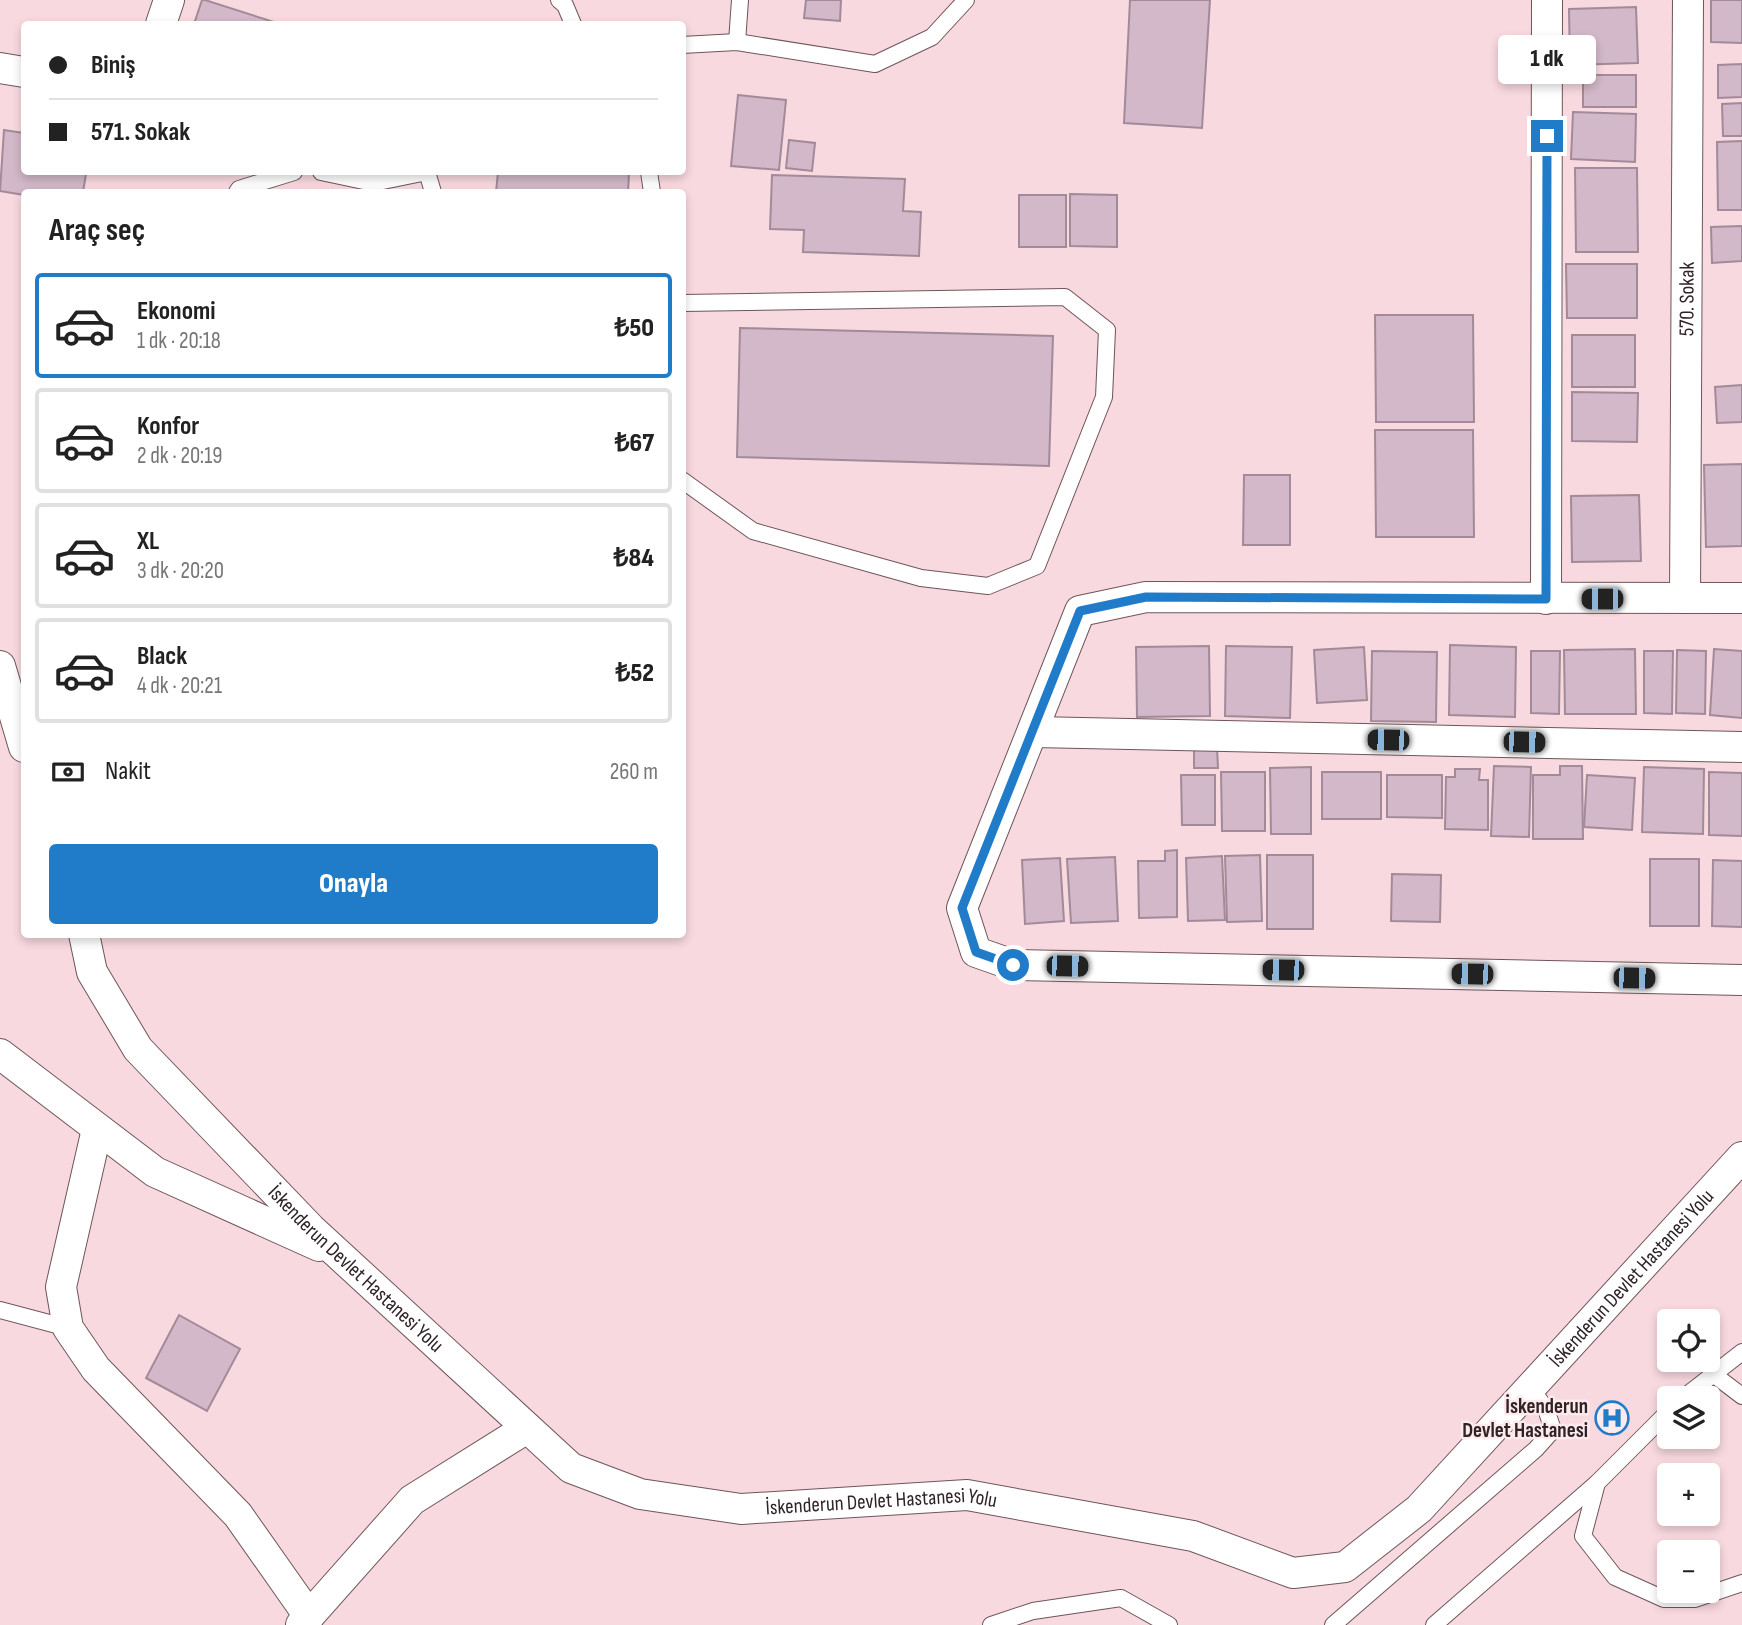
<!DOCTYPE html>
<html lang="tr">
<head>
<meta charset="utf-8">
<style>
  :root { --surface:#fff; --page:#f6f6f6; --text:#222; --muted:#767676; --line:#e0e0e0; --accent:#207cc9 }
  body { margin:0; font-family:"Sofia Sans Condensed",sans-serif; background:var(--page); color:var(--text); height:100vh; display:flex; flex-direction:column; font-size:26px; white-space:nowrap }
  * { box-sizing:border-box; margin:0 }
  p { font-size:23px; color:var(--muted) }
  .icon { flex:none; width:38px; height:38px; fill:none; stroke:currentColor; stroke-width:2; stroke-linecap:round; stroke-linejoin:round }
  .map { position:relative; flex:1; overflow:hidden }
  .side { position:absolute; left:21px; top:189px; width:665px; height:749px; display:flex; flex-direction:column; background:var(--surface); border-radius:7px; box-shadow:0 4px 10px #0003 }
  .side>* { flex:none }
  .guide { position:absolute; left:21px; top:21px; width:665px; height:154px; border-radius:7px; box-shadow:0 4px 10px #0003; display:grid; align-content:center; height:154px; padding:0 28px; background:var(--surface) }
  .buttons { position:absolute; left:1657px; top:1309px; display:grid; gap:14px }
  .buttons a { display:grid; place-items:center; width:63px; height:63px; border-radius:7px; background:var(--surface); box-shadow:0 4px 10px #0003; font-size:35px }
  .end { position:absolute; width:32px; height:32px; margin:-16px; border:9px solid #207cc9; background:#fff; box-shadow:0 0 0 4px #fff }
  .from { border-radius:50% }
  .bubble { position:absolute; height:49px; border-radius:7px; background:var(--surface); box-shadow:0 4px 10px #0003; font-size:23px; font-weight:800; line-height:49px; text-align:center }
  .car { position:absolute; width:21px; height:42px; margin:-21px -10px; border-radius:9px; box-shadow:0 0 5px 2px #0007; background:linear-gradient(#222 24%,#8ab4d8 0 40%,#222 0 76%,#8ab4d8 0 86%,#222 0) }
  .guide b { display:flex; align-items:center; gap:24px; height:66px; font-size:26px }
  .guide b+b { border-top:2px solid var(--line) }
  .guide i { width:18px; height:18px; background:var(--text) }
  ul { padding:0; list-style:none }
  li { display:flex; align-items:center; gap:21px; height:105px; margin:0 14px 10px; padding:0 14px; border:4px solid var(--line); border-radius:7px }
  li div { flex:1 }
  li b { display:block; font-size:26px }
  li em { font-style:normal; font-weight:800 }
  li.active { border-color:var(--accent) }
  li>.icon { width:63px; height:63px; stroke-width:1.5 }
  h2 { padding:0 28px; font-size:32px; line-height:84px }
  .pay { display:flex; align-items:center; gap:18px; height:77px; padding:0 28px; font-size:26px }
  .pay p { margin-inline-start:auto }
  .primary-button { display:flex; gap:14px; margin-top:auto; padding:14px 28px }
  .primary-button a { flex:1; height:80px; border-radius:7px; background:var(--accent); color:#fff; font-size:28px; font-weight:800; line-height:80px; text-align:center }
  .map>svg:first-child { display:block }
</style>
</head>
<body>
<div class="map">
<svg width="1742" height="1625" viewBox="0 0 1742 1625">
  <rect width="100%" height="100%" fill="#f8d9df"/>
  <!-- building -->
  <g fill="#d2b8c8" stroke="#a28a98" stroke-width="2">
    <path d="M202,0H205L280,24H194Z"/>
    <path d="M806,0H841L840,21L804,18Z"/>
    <path d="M1130,0H1210L1202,128L1124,123Z"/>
    <path d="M1711,0H1742V43L1711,42Z"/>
    <path d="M1636,7L1638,63L1570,65L1569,9Z"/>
    <path d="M1742,64V97L1718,98V65Z"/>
    <rect x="1583" y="75" width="53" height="32"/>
    <path d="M738,95L786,100L779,170L731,166Z"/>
    <path d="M1742,103V136H1723L1722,104Z"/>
    <path d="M1573,112L1636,114L1635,162L1571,159Z"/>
    <path d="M4,130L24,133V172L86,174L83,192H24V195L0,191Z"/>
    <path d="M789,140L815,143L812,171L786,168Z"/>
    <path d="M1742,141V210H1718L1717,142Z"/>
    <path d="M1575,168H1637L1638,252H1576Z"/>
    <path d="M498,172L629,174L628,192H496Z"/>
    <path d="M772,175L905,179L903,211L921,212L919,256L803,252L804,230L770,229Z"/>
    <path d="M1070,194L1117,195V247L1070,246Z"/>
    <rect x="1019" y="195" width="47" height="52"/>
    <path d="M1742,226V261L1712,263L1711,227Z"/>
    <path d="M1566,264H1637V318H1567Z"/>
    <path d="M1375,315H1473L1474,422H1376Z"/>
    <path d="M740,328L1053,336L1049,466L737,457Z"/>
    <rect x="1572" y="335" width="63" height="52"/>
    <path d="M1742,385V422L1717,423L1715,387Z"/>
    <path d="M1572,392L1638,393L1637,442L1572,441Z"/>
    <path d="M1375,430H1473L1474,537H1376Z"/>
    <path d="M1742,464V546L1706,547L1704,465Z"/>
    <path d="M1244,475H1290V545H1243Z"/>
    <path d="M1639,495L1641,561L1572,562L1571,496Z"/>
    <path d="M1450,645L1516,647L1515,717L1449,715Z"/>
    <path d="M1209,646L1210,716L1137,717L1136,647Z"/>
    <path d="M1226,646L1292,647L1290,718L1225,716Z"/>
    <path d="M1364,647L1367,700L1317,703L1314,650Z"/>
    <path d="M1635,649L1636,714H1565L1564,650Z"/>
    <path d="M1714,649L1742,651V718L1710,715Z"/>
    <path d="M1677,650L1706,651L1705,714L1676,713Z"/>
    <path d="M1372,651L1437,652L1436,722L1371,721Z"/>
    <path d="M1531,651H1560L1559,714L1531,713Z"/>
    <path d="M1644,651H1673L1672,714L1644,713Z"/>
    <path d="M1194,747H1217L1218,768H1194Z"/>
    <path d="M1494,766L1531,767L1529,837L1491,836Z"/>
    <path d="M1560,766H1582L1583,839H1533V775H1560Z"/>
    <path d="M1311,767V834H1271L1270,768Z"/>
    <path d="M1644,767L1704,769L1703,834L1642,832Z"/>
    <path d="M1455,769H1480L1479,780H1488V830L1445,829L1446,777H1455Z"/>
    <path d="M1221,772H1265V831H1222Z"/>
    <rect x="1322" y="772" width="59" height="47"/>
    <path d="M1709,772L1742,773V836L1709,835Z"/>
    <path d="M1181,775H1215V825H1182Z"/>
    <path d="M1387,775H1442V818L1387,817Z"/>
    <path d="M1587,775L1635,778L1632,830L1584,827Z"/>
    <path d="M1177,850V917L1139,918L1138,861H1165V851Z"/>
    <path d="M1260,855L1262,921L1227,922L1225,856Z"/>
    <rect x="1267" y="855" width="46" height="74"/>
    <path d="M1222,856L1225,920L1188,921L1186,858Z"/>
    <path d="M1115,857L1118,921L1071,923L1067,859Z"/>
    <path d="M1060,858L1064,921L1025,924L1022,860Z"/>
    <rect x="1650" y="859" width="49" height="67"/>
    <path d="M1713,860L1742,861V927L1712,926Z"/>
    <path d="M1392,874L1441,875L1440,922L1391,921Z"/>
    <path d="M179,1315L240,1349L207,1411L146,1378Z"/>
  </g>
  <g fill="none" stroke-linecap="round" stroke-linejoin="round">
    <defs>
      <g id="service">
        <path d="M559,0L565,5L573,24"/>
        <path d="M737,42L740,0"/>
        <path d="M682,45L737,42L875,64L932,37L966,0"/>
        <path d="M321,172L373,183L427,172"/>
        <path d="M427,172L433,192"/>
        <path d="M649,172L652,192"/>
        <path d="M237,192L239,189L294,172"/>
        <path d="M682,303L1065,297L1107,330L1104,397L1037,566L988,586L921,578L753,531L682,480"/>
        <path d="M0,1310L68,1328"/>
        <path d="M1713,1374L1742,1396"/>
        <path d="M1683,1398L1742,1352"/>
        <path d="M1670,1410L1597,1483L1583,1536L1615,1577L1664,1599H1695L1742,1583"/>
        <path d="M991,1625L1033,1611L1121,1598L1169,1625"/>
        <path d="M1333,1625L1536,1449L1553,1430L1546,1409L1530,1387"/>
        <path d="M1434,1625L1597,1483"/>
      </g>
      <g id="minor">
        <path d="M161,24L169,0"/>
        <path d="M0,68L24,72"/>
        <path id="s1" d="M1685,598L1688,0"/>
        <path d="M1742,598L1146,597L1080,611L962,908L976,952L1013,965L1742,980"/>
        <path d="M1546,599L1547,0"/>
        <path d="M0,666L24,747"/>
        <path d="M1034,732L1742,747"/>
        <path id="s2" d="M84,934L92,972L138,1049L311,1229L571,1468L640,1494L741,1509L967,1495L1193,1536L1293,1573L1345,1567L1419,1509L1742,1157"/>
        <path d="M0,1054L155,1172L319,1246"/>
        <path d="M97,1129L61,1287L68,1328L96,1369L238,1515L309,1616"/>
        <path d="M301,1625L412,1500L527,1428"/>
      </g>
    </defs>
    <!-- service casing -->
    <use href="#service" stroke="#6f555a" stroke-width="18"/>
    <!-- minor casing -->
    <use href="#minor" stroke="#6f555a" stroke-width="32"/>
    <!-- service -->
    <use href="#service" stroke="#fff" stroke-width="16"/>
    <!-- minor -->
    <use href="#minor" stroke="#fff" stroke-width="30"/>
  </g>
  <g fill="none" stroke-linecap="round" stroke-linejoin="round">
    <!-- route -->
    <path stroke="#207cc9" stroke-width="9" d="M1013,965L976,952L962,908L1080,611L1146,597L1546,599L1547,136"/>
  </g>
  <!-- icons -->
  <defs>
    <symbol id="hospital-ring" viewBox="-11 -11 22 22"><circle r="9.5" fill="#fdeaed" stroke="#207cc9" stroke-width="1.5"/><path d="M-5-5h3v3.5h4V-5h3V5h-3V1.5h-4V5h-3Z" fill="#207cc9"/></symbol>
  </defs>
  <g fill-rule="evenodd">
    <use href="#hospital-ring" x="1593" y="1399" width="38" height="38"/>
  </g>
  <g text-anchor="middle" stroke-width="5" stroke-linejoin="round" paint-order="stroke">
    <!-- street labels -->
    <g font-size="21" fill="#2f2326" stroke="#fdeaed">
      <text dy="7" stroke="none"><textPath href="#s1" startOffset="299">570. Sokak</textPath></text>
      <text dy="7" stroke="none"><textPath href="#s2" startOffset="438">İskenderun Devlet Hastanesi Yolu</textPath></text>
      <text dy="7" stroke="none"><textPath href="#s2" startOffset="1930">İskenderun Devlet Hastanesi Yolu</textPath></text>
      <text dy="7" stroke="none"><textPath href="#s2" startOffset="1048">İskenderun Devlet Hastanesi Yolu</textPath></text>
    </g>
    <!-- poi labels -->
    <g font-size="21" font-weight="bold" fill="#2f2326" stroke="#fdeaed" text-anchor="end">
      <text x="1588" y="1413">İskenderun<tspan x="1588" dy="24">Devlet Hastanesi</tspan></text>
    </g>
  </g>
</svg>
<div class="buttons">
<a><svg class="icon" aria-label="locate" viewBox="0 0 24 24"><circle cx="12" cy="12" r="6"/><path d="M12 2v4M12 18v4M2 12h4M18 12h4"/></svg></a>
<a><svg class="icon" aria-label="layers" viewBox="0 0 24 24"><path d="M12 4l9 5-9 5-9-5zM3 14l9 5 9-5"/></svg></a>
<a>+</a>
<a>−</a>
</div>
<i class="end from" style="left:1013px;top:965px"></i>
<i class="end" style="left:1547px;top:136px"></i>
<div class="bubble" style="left:1498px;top:35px;width:98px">1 dk</div>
<i class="car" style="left:1602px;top:599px;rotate:270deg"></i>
<i class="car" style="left:1388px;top:740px;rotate:271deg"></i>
<i class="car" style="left:1524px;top:742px;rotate:91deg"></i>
<i class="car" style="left:1067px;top:966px;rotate:91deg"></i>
<i class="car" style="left:1283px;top:970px;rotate:271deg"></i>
<i class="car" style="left:1472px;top:974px;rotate:271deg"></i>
<i class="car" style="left:1634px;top:978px;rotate:91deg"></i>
<div class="guide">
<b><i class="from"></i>Biniş</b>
<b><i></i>571. Sokak</b>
</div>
<section class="side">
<h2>Araç seç</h2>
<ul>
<li class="active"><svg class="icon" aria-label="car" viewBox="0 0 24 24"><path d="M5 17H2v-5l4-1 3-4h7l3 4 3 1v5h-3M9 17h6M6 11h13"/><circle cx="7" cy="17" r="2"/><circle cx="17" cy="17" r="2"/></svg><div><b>Ekonomi</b><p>1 dk · 20:18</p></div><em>₺50</em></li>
<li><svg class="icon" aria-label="car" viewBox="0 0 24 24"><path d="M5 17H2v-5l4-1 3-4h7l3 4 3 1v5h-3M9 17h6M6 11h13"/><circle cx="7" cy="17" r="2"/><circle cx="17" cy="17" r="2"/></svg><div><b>Konfor</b><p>2 dk · 20:19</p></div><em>₺67</em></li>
<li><svg class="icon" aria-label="car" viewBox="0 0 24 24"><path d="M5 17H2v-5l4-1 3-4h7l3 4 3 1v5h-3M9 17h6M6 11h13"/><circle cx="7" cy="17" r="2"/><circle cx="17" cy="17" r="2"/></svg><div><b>XL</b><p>3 dk · 20:20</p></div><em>₺84</em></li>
<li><svg class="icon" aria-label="car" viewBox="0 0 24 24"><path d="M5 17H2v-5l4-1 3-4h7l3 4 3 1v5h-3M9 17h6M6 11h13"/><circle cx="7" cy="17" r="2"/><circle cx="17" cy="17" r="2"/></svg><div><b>Black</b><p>4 dk · 20:21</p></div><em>₺52</em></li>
</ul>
<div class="pay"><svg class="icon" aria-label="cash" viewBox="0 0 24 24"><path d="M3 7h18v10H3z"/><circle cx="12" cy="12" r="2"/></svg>Nakit<p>260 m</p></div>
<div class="primary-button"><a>Onayla</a></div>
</section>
</div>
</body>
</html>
